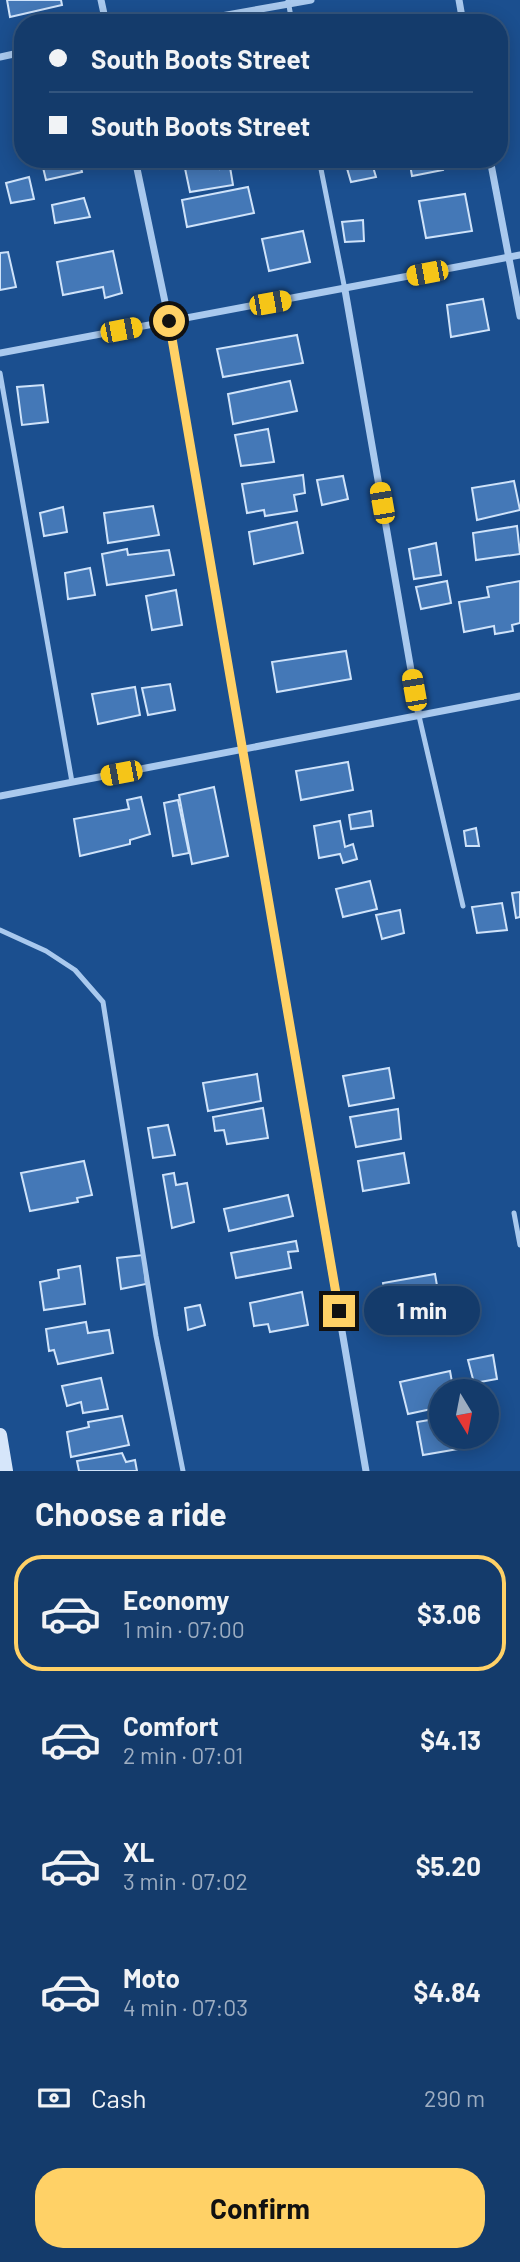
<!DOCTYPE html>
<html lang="en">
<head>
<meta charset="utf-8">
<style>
  :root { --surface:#143b6b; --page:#214673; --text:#f1f3f6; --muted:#9dadc1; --line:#33557e; --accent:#ffd166 }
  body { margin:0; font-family:Barlow,sans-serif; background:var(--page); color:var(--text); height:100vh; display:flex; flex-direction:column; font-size:26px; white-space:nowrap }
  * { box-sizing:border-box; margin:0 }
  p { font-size:23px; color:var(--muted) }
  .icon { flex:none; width:38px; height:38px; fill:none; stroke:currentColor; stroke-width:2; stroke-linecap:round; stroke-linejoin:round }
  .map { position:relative; height:1471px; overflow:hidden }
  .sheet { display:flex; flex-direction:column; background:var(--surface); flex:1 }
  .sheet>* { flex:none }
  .guide { position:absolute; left:14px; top:14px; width:494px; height:154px; border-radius:28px; box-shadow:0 4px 18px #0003,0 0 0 2px var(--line); display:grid; align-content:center; height:154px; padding:0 35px; background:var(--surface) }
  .needle { width:46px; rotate:170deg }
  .tools { position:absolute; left:429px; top:1379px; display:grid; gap:14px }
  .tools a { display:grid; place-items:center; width:70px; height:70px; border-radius:50%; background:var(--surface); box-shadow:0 4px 18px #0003,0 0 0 2px var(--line); font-size:35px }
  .end { position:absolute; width:32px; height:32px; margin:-16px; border:9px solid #ffd166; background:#111; box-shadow:0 0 0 4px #111 }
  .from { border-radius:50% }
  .bubble { position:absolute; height:49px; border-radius:24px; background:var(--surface); box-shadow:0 4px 18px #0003,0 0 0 2px var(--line); font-size:23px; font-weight:700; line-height:49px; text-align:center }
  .car { position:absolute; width:21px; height:42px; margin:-21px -10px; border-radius:9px; box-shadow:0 0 5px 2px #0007; background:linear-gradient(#f5c518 24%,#345 0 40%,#f5c518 0 76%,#345 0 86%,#f5c518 0) }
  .guide b { display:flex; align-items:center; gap:24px; height:66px; font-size:26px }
  .guide b+b { border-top:2px solid var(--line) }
  .guide i { width:18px; height:18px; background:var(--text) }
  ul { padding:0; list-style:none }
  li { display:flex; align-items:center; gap:21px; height:116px; margin:0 14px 10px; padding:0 21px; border:4px solid transparent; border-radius:28px }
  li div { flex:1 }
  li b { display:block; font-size:26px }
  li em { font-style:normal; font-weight:700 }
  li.active { border-color:var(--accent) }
  li>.icon { width:63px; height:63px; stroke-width:1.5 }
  h2 { padding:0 35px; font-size:32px; line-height:84px }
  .pay { display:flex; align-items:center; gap:18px; height:77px; padding:0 35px; font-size:26px }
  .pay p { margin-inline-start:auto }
  .cta { display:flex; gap:14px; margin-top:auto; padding:14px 35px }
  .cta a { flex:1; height:80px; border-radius:28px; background:var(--accent); color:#111; font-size:28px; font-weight:700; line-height:80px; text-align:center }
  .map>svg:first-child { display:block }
</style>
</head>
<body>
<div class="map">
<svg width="520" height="1471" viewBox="0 0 520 1471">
  <rect width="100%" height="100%" fill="#1b4f8f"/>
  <!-- building -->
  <g fill="#4478b7" stroke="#cfe3fa" stroke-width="2">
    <path d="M7,0H61L62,5L10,17Z"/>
    <path d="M41,159H79L82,172L46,180Z"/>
    <path d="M183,159H218L220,169L230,167L233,185L190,192Z"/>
    <path d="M409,159H454V160L442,164L443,170L412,176Z"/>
    <path d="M371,160L376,177L351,182L346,165Z"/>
    <path d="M29,177L34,199L11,203L6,183Z"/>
    <path d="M248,187L254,213L187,227L182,200Z"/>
    <path d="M465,194L472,231L426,238L419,201Z"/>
    <path d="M84,198L90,217L55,223L52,205Z"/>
    <path d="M363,220L364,241L345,242L342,222Z"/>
    <path d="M303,231L310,262L269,271L262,239Z"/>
    <path d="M113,251L122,293L105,298L103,287L63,295L57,262Z"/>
    <path d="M8,252L16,287L0,290V253Z"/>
    <path d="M483,299L489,330L451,337L447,305Z"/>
    <path d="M297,335L303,363L223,377L217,349Z"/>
    <path d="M290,381L297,411L233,424L228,394Z"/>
    <path d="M43,385L48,422L22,425L17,387Z"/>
    <path d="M268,429L274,462L241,466L235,435Z"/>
    <path d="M303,475L305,493L294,495L297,511L265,516L264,510L247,513L242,484Z"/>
    <path d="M343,476L348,499L322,505L317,480Z"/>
    <path d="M514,481L520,510L477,520L472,488Z"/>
    <path d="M153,506L159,535L108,543L104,513Z"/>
    <path d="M63,507L67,532L44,536L40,513Z"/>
    <path d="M297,522L303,553L254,564L249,532Z"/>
    <path d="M517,526L520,554L476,560L473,533Z"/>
    <path d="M436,543L441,575L414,579L409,549Z"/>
    <path d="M127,549L128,555L169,550L174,575L107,585L102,554Z"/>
    <path d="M90,568L95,595L68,599L65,573Z"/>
    <path d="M447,581L451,603L421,609L416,587Z"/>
    <path d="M520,581V623L512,625L513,631L495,634L494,626L464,632L459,602L489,597L487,587Z"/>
    <path d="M176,590L182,625L152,630L146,596Z"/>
    <path d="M346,651L351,679L277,692L272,662Z"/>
    <path d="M170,684L175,710L148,715L142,688Z"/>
    <path d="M135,687L140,715L98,724L92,694Z"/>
    <path d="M348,762L353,790L301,800L296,771Z"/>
    <path d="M214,787L228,856L192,864L179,795Z"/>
    <path d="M141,797L150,834L130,840V844L80,856L74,819L129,809L127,800Z"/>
    <path d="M178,800L189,853L173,856L164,803Z"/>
    <path d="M371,811L373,826L351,829L349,815Z"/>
    <path d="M340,821L345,847L353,844L357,859L343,863L340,854L319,858L314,826Z"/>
    <path d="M476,828L479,846H466L464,831Z"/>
    <path d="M370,881L377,909L343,917L336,889Z"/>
    <path d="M520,892V917L516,918L512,893Z"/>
    <path d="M502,903L507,930L477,933L472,907Z"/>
    <path d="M400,910L404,933L382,939L376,915Z"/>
    <path d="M389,1068L394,1098L349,1106L343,1076Z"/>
    <path d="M257,1074L261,1101L208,1111L203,1083Z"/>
    <path d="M263,1108L268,1138L227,1144L224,1130L215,1131L213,1117Z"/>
    <path d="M398,1109L401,1139L356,1147L350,1117Z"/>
    <path d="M168,1125L175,1155L153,1158L148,1128Z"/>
    <path d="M404,1153L409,1183L363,1191L358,1161Z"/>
    <path d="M84,1161L92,1195L77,1198L78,1202L30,1211L21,1173Z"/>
    <path d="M174,1173L176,1185L187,1183L194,1222L172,1228L163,1175Z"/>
    <path d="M288,1195L293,1216L229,1231L224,1209Z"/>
    <path d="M296,1241L298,1251L288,1252L291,1268L236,1278L231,1253Z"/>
    <path d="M143,1255L146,1284L121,1289L117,1258Z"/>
    <path d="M80,1266L85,1304L44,1310L40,1282L59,1278L58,1270Z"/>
    <path d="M435,1274L440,1303L388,1312L383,1283Z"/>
    <path d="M302,1292L308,1325L270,1332L268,1324L254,1326L250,1303Z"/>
    <path d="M200,1305L205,1325L188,1330L185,1308Z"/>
    <path d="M86,1322L88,1333L109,1330L113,1353L58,1364L54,1350L49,1351L46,1329Z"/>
    <path d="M493,1355L497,1379L474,1383L468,1360Z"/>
    <path d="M450,1371L452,1382L462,1380L464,1391H441V1407L408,1414L400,1382Z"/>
    <path d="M101,1378L108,1409L83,1413L81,1402L67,1406L62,1386Z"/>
    <path d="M122,1416L129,1445L71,1457L67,1432L89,1427L88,1422Z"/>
    <path d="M441,1418V1437H468L470,1447L423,1455L417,1422Z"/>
    <path d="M122,1453L126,1462L135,1460L137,1471H79L77,1461Z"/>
  </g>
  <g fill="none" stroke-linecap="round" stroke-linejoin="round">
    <!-- service -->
    <g stroke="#a9c9ee" stroke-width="5">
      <path d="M288,0L292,23"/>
      <path d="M319,159L345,290"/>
      <path d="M0,373L72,782"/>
      <path d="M419,716L463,906"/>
      <path d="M0,930L46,951L75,970L103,1002L156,1336L183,1471"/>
      <path d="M514,1213L520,1245"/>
    </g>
    <!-- minor -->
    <g stroke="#a9c9ee" stroke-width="7">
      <path d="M101,0L106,23"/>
      <path d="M459,0L463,23"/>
      <path d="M182,23L311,0"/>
      <path d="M0,57L23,52"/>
      <path d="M135,159L169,321L366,1471"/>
      <path d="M490,159L520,316"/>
      <path d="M345,290L419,716"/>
      <path d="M0,353L520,255"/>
      <path d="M0,796L520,696"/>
    </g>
    <!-- secondary -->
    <path stroke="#d6e6fa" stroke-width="14" d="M0,1435L6,1471"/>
  </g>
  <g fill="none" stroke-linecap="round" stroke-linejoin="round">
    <!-- route -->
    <path stroke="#ffd166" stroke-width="9" d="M169,321L339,1311"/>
  </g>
</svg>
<div class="tools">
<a><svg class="needle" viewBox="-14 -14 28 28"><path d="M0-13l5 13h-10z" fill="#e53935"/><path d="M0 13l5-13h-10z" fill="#9dadc1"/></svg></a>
</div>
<i class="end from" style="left:169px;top:321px"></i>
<i class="end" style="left:339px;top:1311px"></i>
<div class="bubble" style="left:364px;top:1286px;width:116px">1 min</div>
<i class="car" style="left:427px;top:273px;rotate:259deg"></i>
<i class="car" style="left:270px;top:303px;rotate:80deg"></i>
<i class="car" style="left:121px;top:330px;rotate:79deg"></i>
<i class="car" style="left:382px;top:503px;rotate:350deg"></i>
<i class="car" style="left:414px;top:690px;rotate:350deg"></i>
<i class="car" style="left:121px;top:773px;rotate:259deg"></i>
<div class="guide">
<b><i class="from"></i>South Boots Street</b>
<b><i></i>South Boots Street</b>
</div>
</div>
<section class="sheet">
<h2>Choose a ride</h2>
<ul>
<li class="active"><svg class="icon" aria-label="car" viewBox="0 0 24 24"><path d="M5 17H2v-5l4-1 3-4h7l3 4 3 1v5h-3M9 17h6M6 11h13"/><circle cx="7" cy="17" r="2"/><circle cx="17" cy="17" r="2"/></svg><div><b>Economy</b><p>1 min · 07:00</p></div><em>$3.06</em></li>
<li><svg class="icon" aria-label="car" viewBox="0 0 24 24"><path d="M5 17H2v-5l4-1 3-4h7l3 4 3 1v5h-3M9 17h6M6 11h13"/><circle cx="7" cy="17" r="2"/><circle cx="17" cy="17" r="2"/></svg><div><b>Comfort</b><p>2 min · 07:01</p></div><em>$4.13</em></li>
<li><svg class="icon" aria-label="car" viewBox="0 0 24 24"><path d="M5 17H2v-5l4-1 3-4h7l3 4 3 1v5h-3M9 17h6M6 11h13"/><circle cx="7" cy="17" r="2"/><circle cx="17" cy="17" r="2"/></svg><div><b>XL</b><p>3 min · 07:02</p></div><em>$5.20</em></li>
<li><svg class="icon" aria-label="car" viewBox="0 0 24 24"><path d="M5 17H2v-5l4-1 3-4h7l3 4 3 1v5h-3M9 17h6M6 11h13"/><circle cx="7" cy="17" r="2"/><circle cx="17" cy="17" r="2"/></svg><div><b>Moto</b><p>4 min · 07:03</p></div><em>$4.84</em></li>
</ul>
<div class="pay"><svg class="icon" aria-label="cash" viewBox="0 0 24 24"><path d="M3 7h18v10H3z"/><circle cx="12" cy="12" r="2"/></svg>Cash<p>290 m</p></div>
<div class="cta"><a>Confirm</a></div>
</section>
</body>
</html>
